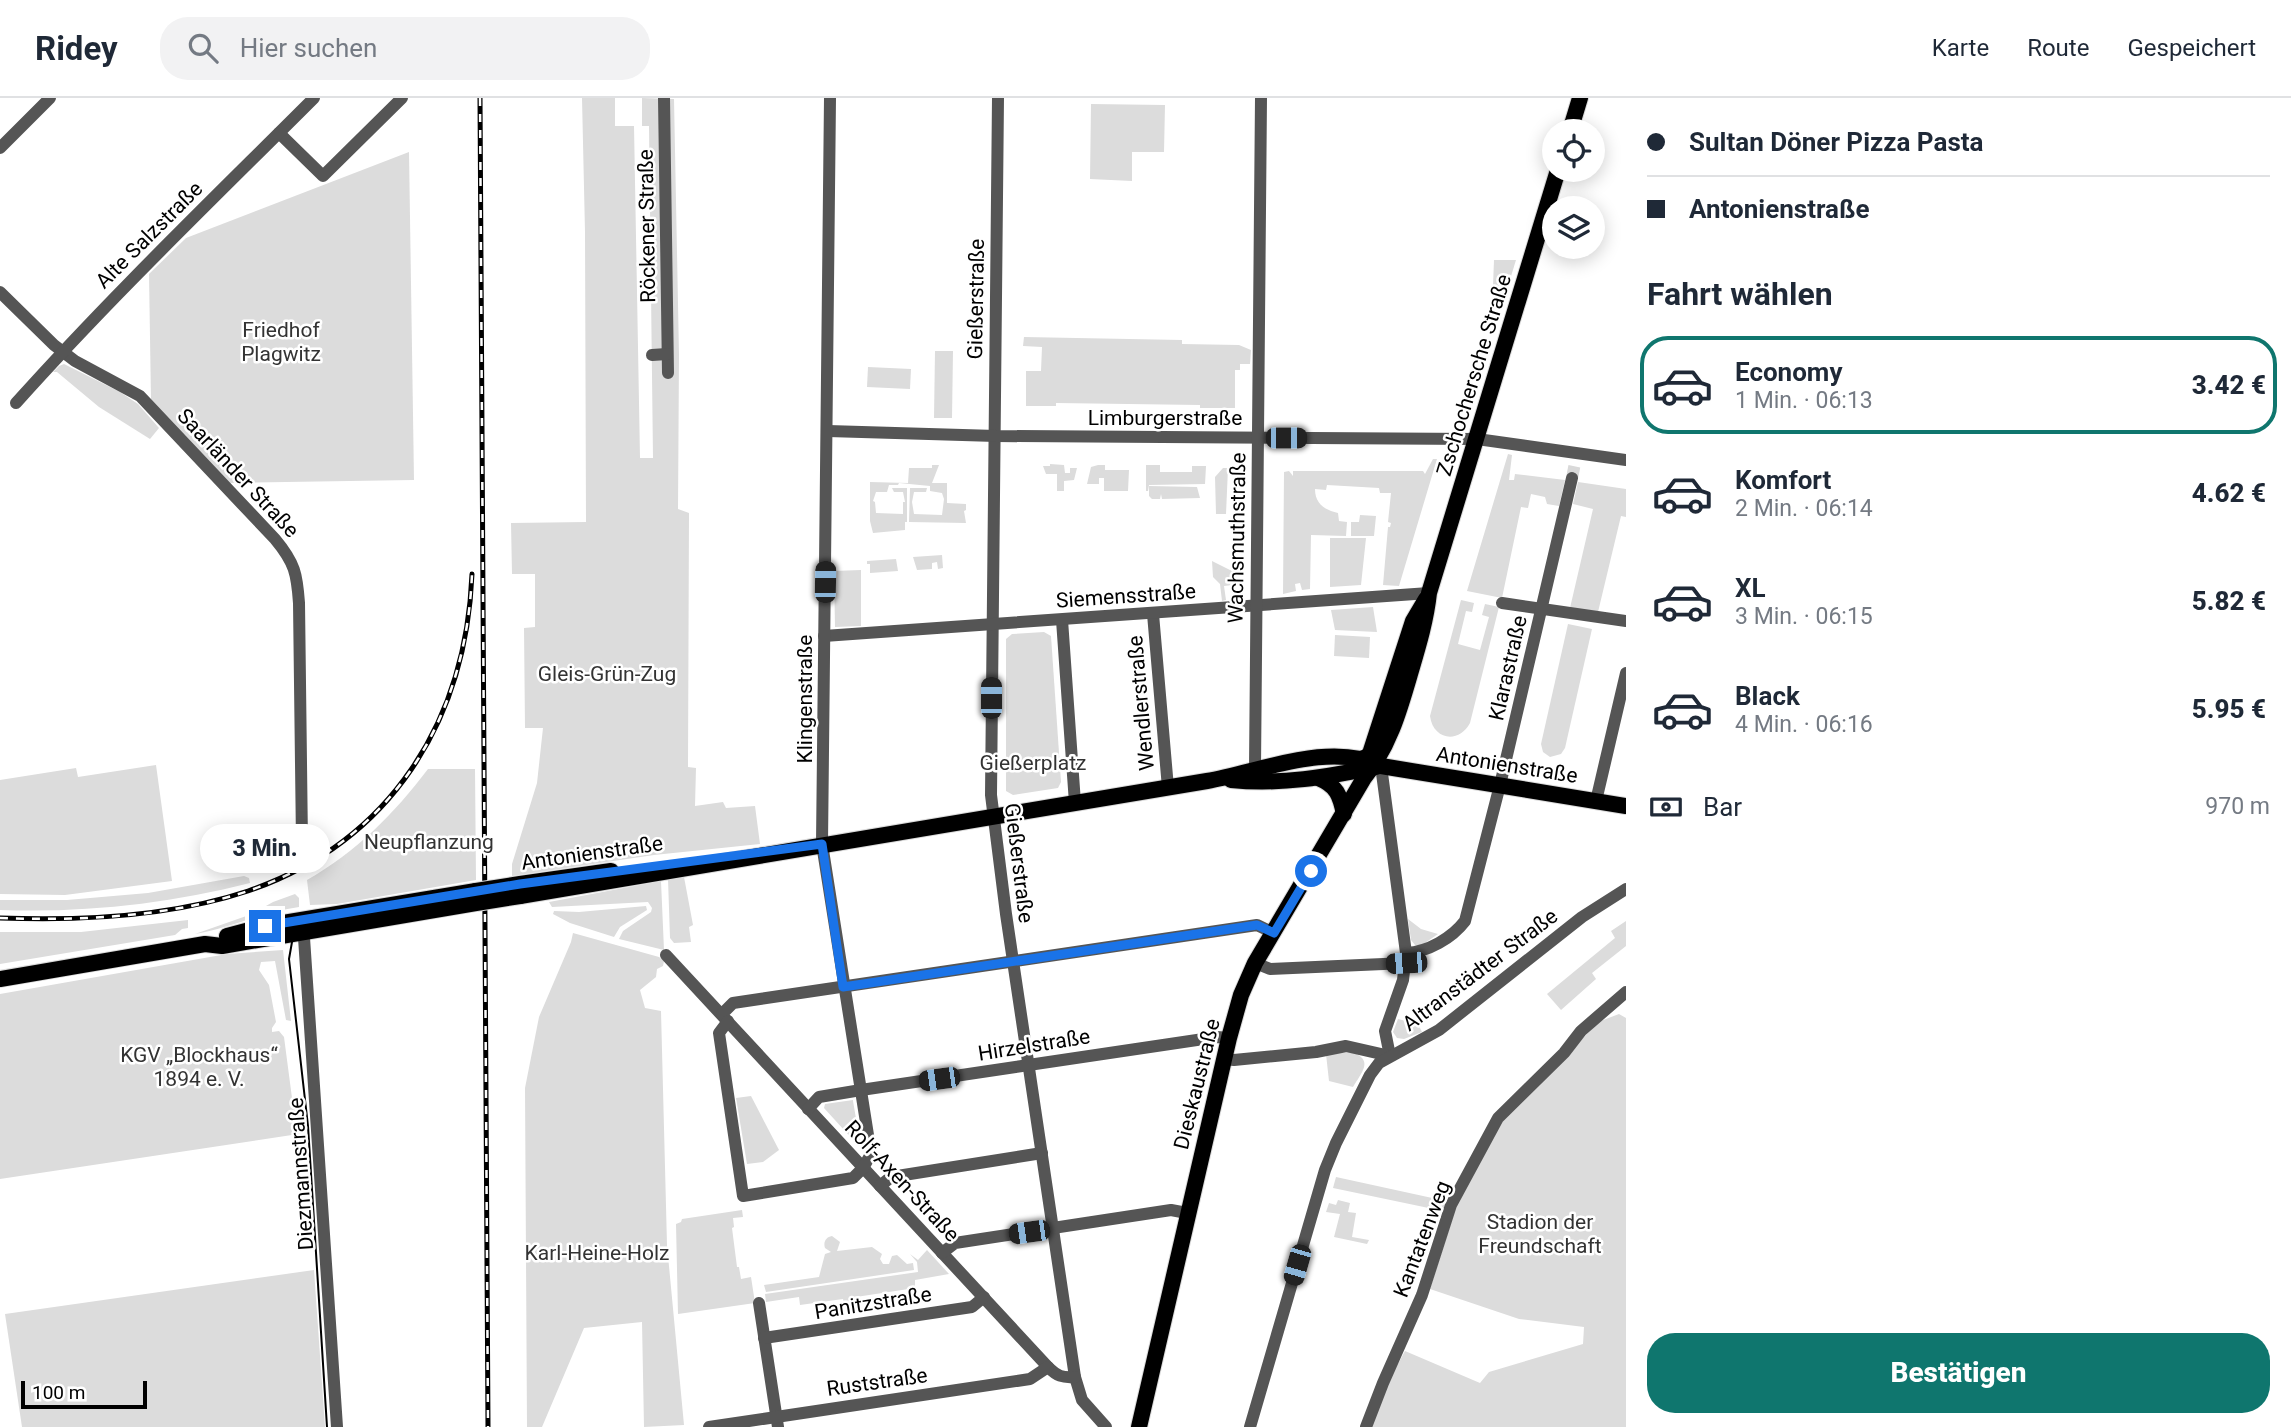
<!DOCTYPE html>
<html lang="de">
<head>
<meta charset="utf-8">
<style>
  :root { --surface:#fff; --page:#f2f2f3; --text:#1f2937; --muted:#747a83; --line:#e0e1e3; --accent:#0f766e }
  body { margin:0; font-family:Roboto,sans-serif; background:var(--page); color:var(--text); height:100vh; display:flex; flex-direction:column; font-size:26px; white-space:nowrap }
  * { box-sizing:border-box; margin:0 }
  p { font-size:23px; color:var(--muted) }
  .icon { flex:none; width:38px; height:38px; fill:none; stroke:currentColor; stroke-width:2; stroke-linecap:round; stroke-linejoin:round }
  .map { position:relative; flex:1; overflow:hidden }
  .details { display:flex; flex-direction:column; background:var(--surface); width:665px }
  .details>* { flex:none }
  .hud { display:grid; align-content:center; height:154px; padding:0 21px; background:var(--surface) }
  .tools { position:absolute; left:1542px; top:21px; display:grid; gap:14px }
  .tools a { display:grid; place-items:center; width:63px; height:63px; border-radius:50%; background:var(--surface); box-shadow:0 4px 18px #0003; font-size:35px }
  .scale { position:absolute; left:21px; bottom:18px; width:126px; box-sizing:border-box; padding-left:7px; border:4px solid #000; border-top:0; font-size:19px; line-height:24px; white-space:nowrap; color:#000; -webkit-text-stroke:5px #fff; paint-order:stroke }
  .end { position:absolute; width:32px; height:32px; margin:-16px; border:9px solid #1a73e8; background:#fff; box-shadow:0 0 0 4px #fff }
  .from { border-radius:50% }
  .bubble { position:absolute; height:49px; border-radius:24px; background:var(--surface); box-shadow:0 4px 18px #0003; font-size:23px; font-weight:800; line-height:49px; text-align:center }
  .car { position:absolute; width:21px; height:42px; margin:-21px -10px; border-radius:9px; box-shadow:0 0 5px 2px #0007; background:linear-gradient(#222 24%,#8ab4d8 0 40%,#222 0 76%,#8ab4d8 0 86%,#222 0) }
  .hud b { display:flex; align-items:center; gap:24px; height:66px; font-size:26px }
  .hud b+b { border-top:2px solid var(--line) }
  .hud i { width:18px; height:18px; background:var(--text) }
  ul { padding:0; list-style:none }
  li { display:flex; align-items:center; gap:21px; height:98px; margin:0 14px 10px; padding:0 7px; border:4px solid transparent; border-radius:28px }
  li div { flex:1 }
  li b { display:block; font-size:26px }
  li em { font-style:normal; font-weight:800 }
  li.active { border-color:var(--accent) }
  li>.icon { width:63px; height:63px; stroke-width:1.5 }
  h2 { padding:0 21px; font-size:32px; line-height:84px }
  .pay { display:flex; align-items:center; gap:18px; height:77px; padding:0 21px; font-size:26px }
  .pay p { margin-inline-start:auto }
  .primary-button { display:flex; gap:14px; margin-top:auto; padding:14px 21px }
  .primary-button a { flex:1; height:80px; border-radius:28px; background:var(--accent); color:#fff; font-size:28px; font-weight:800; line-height:80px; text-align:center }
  header { display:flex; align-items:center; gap:42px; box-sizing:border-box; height:98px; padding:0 35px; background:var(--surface); border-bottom:2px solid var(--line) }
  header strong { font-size:33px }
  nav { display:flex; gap:38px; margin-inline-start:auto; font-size:24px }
  .search { width:490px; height:63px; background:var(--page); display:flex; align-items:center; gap:18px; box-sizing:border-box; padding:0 24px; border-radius:28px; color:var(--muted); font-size:26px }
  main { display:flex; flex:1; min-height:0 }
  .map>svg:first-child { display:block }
</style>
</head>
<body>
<header>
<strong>Ridey</strong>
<div class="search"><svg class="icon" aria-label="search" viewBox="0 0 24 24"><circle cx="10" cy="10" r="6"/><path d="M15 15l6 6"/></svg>Hier suchen</div>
<nav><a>Karte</a><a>Route</a><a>Gespeichert</a></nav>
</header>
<main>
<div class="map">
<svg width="1626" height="1329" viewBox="0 0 1626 1329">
  <rect width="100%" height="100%" fill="#fff"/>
  <!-- green -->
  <g fill="#dcdcdc">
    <path d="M582,0H615V28H634L640,360H653L649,28H642V0L674,1L679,257L678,411L689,415L688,669L696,670L695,708L723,704L726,710L755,708L760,746L654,757L512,778V766L537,685L543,630H525L524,530L535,529V476H512L511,425L586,424L585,134Z"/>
    <path d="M1091,6L1165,7L1164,54H1132V83L1090,81Z"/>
    <path d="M409,54L414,382L228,385L151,303L149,176L186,140Z"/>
    <path d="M1494,162H1516L1508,188H1493Z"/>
    <path d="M1024,239L1182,242V246L1239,247L1251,252L1250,266H1240V272H1235V310H1200V307L1056,305V308H1026V273H1041L1042,249L1023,248Z"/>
    <path d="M935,253H953L952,320H934Z"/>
    <path d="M64,266L120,294L138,306L159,330L150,341L99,309L57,274H53L59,268Z"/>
    <path d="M868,269L911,271L910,291L867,289Z"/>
    <path d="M1508,356L1512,357L1509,382H1514L1515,376L1565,382L1559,408L1547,406L1545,399L1531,396L1528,410L1521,409L1502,500L1467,493Z"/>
    <path d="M1433,361H1437L1399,488L1383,487L1388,429H1390L1391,425L1388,424L1391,395H1380L1379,390L1327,387L1326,392L1315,391C1315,406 1325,412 1338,415L1339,423L1347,424L1346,438L1311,437L1310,491L1302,492L1300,485L1295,486L1296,493L1283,496L1284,374L1289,373L1293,378V373H1423L1425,376Z"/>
    <path d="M1050,366L1064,367L1065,375H1070V370H1077L1074,382L1064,383V393H1057V376H1046L1043,368H1050Z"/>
    <path d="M932,367H939L932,385H947V405L966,406V412L964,413L966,425L909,424L910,390H927L926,394H914L912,404L914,416L942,417L944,401L942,395L930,393V388L899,385L898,387H889L887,394H876L873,403L875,404L876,415L903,416V404H905L903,394H894L892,390H907V424H905V432L873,435L870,423V384L908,385L909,370H932Z"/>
    <path d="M1098,367H1105V372H1129L1128,393H1104V380H1099V386H1087L1091,369Z"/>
    <path d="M1146,367H1160V374H1192V368H1206L1205,386L1149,387L1148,393H1146Z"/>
    <path d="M1223,370H1228L1226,416H1216L1215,379Z"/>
    <path d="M1578,384L1626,391V419L1621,418L1598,514L1570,510L1593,411L1573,406Z"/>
    <path d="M1149,388L1197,389L1200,400L1162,401L1161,396L1160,401H1152L1149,398Z"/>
    <path d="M1360,417L1376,418L1374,438H1351V424H1359Z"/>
    <path d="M1330,440H1366L1361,487L1330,489Z"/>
    <path d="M942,457L943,470L938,471L937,464L932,465V471L917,472L913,459Z"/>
    <path d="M896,461L898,473L870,475V466H867V463Z"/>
    <path d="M1212,463L1234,474L1233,487L1224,488L1226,502L1222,503L1220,486L1213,479Z"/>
    <path d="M861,472V528L835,529L834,473Z"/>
    <path d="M1461,502L1474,505L1472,514L1466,513L1458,546L1480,552L1489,519L1482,517L1485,506L1499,509L1470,625C1459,646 1433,642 1430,618Z"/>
    <path d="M1373,509L1377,534L1335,532L1331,512Z"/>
    <path d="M1568,526L1592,531L1565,650L1561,656L1550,659L1543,654L1541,646Z"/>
    <path d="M1044,534L1051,538L1061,684L1058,690L1013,697L1006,693V541L1012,536Z"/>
    <path d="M1335,537L1370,539L1369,560L1334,558Z"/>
    <path d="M156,667L172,783L65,797L0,796V682L76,670L78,679Z"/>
    <path d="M428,671H475L476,782L337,806L310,807L307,782C356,754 394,716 428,671Z"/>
    <path d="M244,778L249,780L250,785C168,806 84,815 0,812V802H67L148,795Z"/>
    <path d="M684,779L693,827L689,829L691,844L674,845L670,840L668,781Z"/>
    <path d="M661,783L664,852L619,841L623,833L651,814L652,810L648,804L552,809L549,804Z"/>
    <path d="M295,796L299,800V809C263,814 231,830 195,836L252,816L273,804Z"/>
    <path d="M646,808L647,812L620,829L614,839L570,825L553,816L554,813L579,814Z"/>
    <path d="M1408,821L1421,831L1438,836L1422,847H1415L1411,842Z"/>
    <path d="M188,822V830L182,831L175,837L0,866V834H81Z"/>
    <path d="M1626,823V848L1592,875L1596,881L1561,912L1547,896L1615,840L1611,833Z"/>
    <path d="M573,835L659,859L664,863L663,868L657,871L656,879L640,892L645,910L661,913L667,1147L684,1327L644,1329L642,1224L584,1230L542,1329H527L525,990L539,919L571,844Z"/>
    <path d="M283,852L291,923L286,922L275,863L261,864L259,872L269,887L276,924L272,930V934L279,933L284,939L292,1000L303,1009L305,1035L0,1081V896L227,856Z"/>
    <path d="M1619,916L1626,920V1329H1369L1387,1286L1405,1253L1480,1285L1489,1274L1583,1246L1584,1229L1519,1221L1430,1191L1458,1103L1502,1021L1559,966L1598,924Z"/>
    <path d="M1398,921L1418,926L1422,934L1404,941L1397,940L1393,934Z"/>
    <path d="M1352,954C1374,962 1362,974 1353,989L1329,983L1326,956Z"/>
    <path d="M751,998L779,1052L763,1064L747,1066L736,1000Z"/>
    <path d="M853,1002V1003L860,1044H855L824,1010L825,1006Z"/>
    <path d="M1336,1079L1446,1103L1443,1113L1333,1090Z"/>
    <path d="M1338,1102L1350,1105L1348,1114L1356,1115L1352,1139L1369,1142L1367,1146L1334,1139L1340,1116L1326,1114L1329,1105L1336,1107Z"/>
    <path d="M742,1112L743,1119L733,1120L734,1129L732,1130L737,1169H739L741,1181L751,1179L755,1205L678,1216L676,1126L681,1124L682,1121Z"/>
    <path d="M832,1138L840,1144L837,1153L872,1149L882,1156L880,1161L883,1166H889L892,1158L897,1157L907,1166L913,1165L914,1172L766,1194L764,1187L819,1179L825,1156L831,1154L825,1150C823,1144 826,1139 832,1138Z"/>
    <path d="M927,1152L949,1176L915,1182V1190L856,1199L858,1212L846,1214L843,1201L800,1207L799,1199L766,1204L765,1196L918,1174L917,1164L910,1156L918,1162Z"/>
    <path d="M314,1172L325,1329H22L5,1216Z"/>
  </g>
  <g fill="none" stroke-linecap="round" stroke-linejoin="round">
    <!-- minor-tunnel -->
    <path stroke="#d9d9d9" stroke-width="12" stroke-dasharray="12 6" stroke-linecap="butt" d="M1572,380L1575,365"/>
    <defs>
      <g id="major">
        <path d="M1570,33L1580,0"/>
        <path d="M1365,671L1413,523L1426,501"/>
        <path d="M1318,680C1337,688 1340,697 1344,716"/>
        <path d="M1231,682C1281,687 1327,679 1376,669"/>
        <path d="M520,786L611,773"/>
        <path d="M520,798L1207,683C1260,674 1329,643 1381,668L1626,708"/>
        <path d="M227,838L265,828L476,793"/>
        <path d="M0,881L205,846L222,848L476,805"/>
        <path d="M1139,1329L1229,940L1241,897L1255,865L1364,680C1389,649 1399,614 1410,576C1418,549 1426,523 1429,495L1558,72"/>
      </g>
    </defs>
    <!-- major casing -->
    <use href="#major" stroke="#dbdbdb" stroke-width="18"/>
    <!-- minor -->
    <g stroke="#555" stroke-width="12">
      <path d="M664,0L668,275"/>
      <path d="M998,0L991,697L1006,816L1075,1279L1082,1302L1106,1329"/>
      <path d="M279,35L323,78L402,0"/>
      <path d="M0,50L50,0"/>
      <path d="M0,194L54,247L75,263L140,298L275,441C295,465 297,476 299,505L302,745"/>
      <path d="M652,257L667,256"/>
      <path d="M16,305C111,199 213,101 314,0"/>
      <path d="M828,333L996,338L1477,341L1626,362"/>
      <path d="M1502,505L1626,523"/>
      <path d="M1153,516L1168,690"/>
      <path d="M1062,522L1075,705"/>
      <path d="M824,538L1429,495"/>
      <path d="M1381,668L1406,855L1403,882L1385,933L1390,958"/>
      <path d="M1255,670L1261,0"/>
      <path d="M1596,703L1626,575"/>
      <path d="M303,825L337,1329"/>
      <path d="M1406,855C1428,854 1452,840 1465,823L1500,687L1572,380"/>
      <path d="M666,857L1048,1269C1057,1278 1062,1280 1075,1279"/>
      <path d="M1255,865L1270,871L1406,865"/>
      <path d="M722,916L733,905L1257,827L1274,835"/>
      <path d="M728,923L719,935L743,1098L853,1080L863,1070L871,1056L822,746L830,0"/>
      <path d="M1224,961L1234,962L1316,954L1346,948L1390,958"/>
      <path d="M808,1011L819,999L861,992L1217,939L1229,940"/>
      <path d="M880,1088L891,1079L1042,1055"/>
      <path d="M942,1155L955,1145L1171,1112L1187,1115"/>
      <path d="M759,1205L778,1329"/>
      <path d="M764,1240L972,1209L984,1199"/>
      <path d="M709,1329L1030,1281L1048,1269"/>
      <path d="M1250,1329L1325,1072L1336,1045L1370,977L1379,965L1439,932L1582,819L1626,791"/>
      <path d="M1366,1329L1383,1285L1422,1197L1451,1107L1498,1020L1564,955L1581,933L1626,894"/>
    </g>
    <!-- major -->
    <use href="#major" stroke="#000" stroke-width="16"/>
    <!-- tram -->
    <g stroke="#000" stroke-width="2">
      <path d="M1568,33L1578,0"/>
      <path d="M1364,663L1626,706"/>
      <path d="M327,1329L308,1028L289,861L292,844L298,834L308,825L321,821L543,785L736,759L1349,658C1368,653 1379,643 1387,626"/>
      <path d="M1137,1329L1186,1111L1235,907L1250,871L1307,776L1384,638L1557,72"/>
    </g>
    <defs>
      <g id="rail">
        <path d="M480,0L488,1329"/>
        <path d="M0,820C81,823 170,819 248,793C391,744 466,623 472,476"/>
      </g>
    </defs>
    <!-- rail casing -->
    <use href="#rail" stroke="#000" stroke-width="5"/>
    <!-- rail -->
    <use href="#rail" stroke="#fff" stroke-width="2.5" stroke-dasharray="8" stroke-linecap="butt"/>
    <defs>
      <g id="major-bridge">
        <path d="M476,793L520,786"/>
        <path d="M476,805L520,798"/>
      </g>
    </defs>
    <!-- major-bridge casing -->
    <use href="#major-bridge" stroke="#dbdbdb" stroke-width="18" stroke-linecap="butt"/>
    <!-- major-bridge -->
    <use href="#major-bridge" stroke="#000" stroke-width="16"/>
  </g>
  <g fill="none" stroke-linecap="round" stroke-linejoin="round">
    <!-- route -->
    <path stroke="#1a73e8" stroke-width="9" d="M265,828L520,786L822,746L843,889L1257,827L1274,835L1311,773"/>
  </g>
  <g text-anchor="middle" stroke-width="5" stroke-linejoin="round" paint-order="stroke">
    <!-- street labels -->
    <g font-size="21" fill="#000" stroke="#fff">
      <text transform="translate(647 128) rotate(-91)" y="7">Röckener Straße</text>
      <text transform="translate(149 137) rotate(-45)" y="7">Alte Salzstraße</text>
      <text transform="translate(976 201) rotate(-89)" y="7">Gießerstraße</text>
      <text transform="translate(1474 277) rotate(-73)" y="7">Zschochersche Straße</text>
      <text x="1165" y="327">Limburgerstraße</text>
      <text transform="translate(238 375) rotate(47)" y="7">Saarländer Straße</text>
      <text transform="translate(1237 440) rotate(-89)" y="7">Wachsmuthstraße</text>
      <text transform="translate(1126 498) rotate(-4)" y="7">Siemensstraße</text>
      <text transform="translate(1508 570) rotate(-77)" y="7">Klarastraße</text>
      <text transform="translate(805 601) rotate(-90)" y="7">Klingenstraße</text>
      <text transform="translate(1141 605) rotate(-95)" y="7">Wendlerstraße</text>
      <text transform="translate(1507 667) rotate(9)" y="7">Antonienstraße</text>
      <text transform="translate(592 755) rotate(-8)" y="7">Antonienstraße</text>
      <text transform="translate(1019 765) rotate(83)" y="7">Gießerstraße</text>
      <text transform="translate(1480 872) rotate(-37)" y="7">Altranstädter Straße</text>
      <text transform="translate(1034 947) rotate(-9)" y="7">Hirzelstraße</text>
      <text transform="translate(1197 986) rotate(-76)" y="7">Dieskaustraße</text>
      <text transform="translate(301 1076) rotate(-94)" y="7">Diezmannstraße</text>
      <text transform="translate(902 1083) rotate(47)" y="7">Rolf-Axen-Straße</text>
      <text transform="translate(1422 1141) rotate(-69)" y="7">Kantatenweg</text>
      <text transform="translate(873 1205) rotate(-9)" y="7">Panitzstraße</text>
      <text transform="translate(877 1284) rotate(-8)" y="7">Ruststraße</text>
    </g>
    <!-- park labels -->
    <g font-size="21" fill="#333" stroke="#fff">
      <text x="281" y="239">Friedhof<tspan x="281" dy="24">Plagwitz</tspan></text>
      <text x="607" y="583">Gleis-Grün-Zug</text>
      <text x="1033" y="672">Gießerplatz</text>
      <text x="429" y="751">Neupflanzung</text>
      <text x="199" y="964">KGV „Blockhaus“<tspan x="199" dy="24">1894 e. V.</tspan></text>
      <text x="1540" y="1131">Stadion der<tspan x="1540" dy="24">Freundschaft</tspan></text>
      <text x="597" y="1162">Karl-Heine-Holz</text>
    </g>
  </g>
</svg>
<div class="tools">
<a><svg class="icon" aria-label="locate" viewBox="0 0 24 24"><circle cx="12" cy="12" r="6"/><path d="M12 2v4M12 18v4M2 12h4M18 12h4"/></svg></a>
<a><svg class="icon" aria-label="layers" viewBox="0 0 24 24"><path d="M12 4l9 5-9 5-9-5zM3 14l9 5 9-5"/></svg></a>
</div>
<div class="scale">100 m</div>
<i class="end from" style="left:1311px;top:773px"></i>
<i class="end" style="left:265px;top:828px"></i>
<div class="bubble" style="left:200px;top:726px;width:130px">3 Min.</div>
<i class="car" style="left:1286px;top:340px;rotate:90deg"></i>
<i class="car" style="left:825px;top:484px;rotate:1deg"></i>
<i class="car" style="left:991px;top:600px;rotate:0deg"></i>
<i class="car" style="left:1406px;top:865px;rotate:267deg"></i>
<i class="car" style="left:939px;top:981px;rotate:262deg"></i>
<i class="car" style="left:1029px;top:1134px;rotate:262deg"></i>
<i class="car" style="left:1297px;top:1167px;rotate:196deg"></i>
</div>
<section class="details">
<div class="hud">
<b><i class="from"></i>Sultan Döner Pizza Pasta</b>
<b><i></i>Antonienstraße</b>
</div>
<h2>Fahrt wählen</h2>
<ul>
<li class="active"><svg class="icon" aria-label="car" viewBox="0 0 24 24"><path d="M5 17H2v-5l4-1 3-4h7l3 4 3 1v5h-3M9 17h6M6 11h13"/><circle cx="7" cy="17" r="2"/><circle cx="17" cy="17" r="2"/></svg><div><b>Economy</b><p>1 Min. · 06:13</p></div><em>3.42 €</em></li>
<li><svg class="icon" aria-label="car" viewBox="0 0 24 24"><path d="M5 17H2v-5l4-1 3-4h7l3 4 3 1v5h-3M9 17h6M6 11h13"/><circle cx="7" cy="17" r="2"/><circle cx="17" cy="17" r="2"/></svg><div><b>Komfort</b><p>2 Min. · 06:14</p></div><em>4.62 €</em></li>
<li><svg class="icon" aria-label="car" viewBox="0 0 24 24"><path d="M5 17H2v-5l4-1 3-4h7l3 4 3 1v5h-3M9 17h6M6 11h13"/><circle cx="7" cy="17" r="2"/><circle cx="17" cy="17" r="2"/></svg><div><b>XL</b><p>3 Min. · 06:15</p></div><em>5.82 €</em></li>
<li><svg class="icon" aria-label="car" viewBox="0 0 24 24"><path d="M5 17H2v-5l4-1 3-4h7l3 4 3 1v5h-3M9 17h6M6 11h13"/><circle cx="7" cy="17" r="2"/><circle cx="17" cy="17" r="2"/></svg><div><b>Black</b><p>4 Min. · 06:16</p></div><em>5.95 €</em></li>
</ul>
<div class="pay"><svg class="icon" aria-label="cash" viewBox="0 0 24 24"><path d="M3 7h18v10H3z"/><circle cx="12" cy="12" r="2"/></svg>Bar<p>970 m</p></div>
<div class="primary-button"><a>Bestätigen</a></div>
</section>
</main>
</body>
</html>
